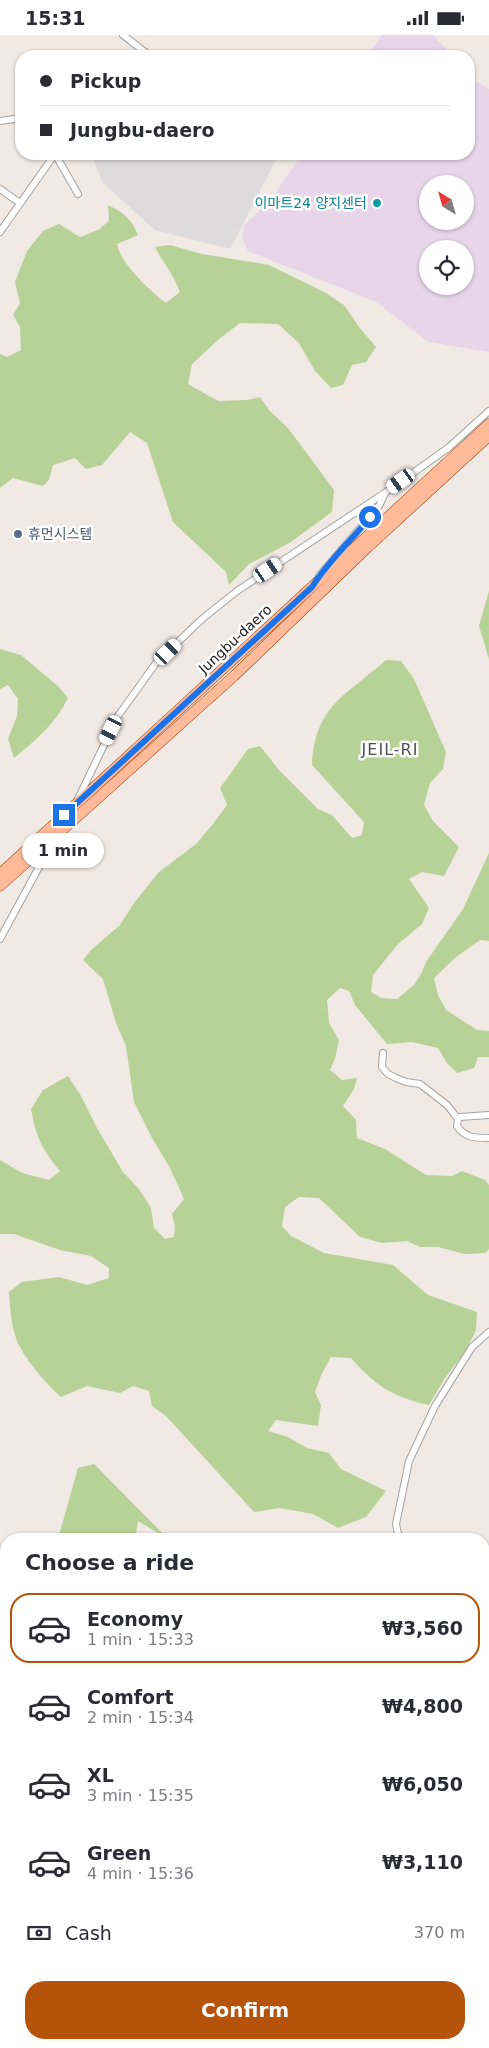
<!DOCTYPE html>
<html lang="en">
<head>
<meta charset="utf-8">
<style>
  :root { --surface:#fff; --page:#f2f2f3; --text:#2b2b33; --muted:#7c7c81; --line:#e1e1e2; --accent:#b45309 }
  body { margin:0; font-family:"DejaVu Sans","Noto Sans KR",sans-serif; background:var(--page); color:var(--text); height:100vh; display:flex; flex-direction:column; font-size:19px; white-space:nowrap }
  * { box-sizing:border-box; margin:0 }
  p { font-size:16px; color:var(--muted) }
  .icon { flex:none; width:28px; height:28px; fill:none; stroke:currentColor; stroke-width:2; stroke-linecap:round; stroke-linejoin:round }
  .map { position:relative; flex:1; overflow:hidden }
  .panel { position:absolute; left:0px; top:1498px; width:490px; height:516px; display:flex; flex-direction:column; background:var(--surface); border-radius:20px 20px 0 0; box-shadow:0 1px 4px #0004 }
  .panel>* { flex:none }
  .guide { position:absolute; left:15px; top:15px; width:460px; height:110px; border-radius:20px; box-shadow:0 1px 4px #0004; display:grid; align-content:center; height:110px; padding:0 25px; background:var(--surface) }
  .needle { width:32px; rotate:323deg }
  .fabs { position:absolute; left:419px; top:140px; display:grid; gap:10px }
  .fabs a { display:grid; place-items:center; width:55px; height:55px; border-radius:50%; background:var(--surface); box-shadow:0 1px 4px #0004; font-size:25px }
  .end { position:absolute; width:22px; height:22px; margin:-11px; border:6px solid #1a73e8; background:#fff; box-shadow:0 0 0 2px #fff }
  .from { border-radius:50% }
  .bubble { position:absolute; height:35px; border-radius:18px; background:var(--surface); box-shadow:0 1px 4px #0004; font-size:16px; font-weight:700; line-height:35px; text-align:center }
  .car { position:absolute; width:15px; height:30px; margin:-15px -8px; border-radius:6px; box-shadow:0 0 4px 1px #0007; background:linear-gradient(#fff 24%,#345 0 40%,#fff 0 76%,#345 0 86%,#fff 0) }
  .guide b { display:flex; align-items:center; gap:18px; height:48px; font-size:19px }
  .guide b+b { border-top:1px solid var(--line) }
  .guide i { width:12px; height:12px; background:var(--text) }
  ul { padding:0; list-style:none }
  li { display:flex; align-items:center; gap:15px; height:70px; margin:0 10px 8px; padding:0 15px; border:2px solid transparent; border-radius:20px }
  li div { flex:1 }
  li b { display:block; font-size:19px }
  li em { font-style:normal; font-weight:700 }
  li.active { border-color:var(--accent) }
  li>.icon { width:45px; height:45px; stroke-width:1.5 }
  h2 { padding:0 25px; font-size:22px; line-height:60px }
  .pay { display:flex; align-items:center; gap:12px; height:55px; padding:0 25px; font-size:19px }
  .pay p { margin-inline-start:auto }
  .primary-button { display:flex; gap:10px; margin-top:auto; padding:10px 25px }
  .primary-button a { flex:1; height:58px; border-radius:20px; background:var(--accent); color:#fff; font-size:20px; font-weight:700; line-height:58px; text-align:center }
  .status { display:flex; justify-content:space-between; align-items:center; height:35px; padding:0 25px; background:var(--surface); direction:ltr }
  .status svg { height:14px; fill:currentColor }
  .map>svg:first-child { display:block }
</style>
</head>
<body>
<div class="status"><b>15:31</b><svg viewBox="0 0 49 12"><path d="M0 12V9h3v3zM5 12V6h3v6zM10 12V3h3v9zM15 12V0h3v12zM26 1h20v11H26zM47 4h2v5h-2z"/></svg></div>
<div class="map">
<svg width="489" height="2013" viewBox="0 0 489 2013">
  <rect width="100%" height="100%" fill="#f0e9e4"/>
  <!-- residential -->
  <path fill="#dddbdc" d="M91,119H274L277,123L230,214L155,195L103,148Z"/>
  <!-- industrial -->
  <g fill="#e8d5ea" fill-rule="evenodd">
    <path d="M382,0H433L452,21H368Z"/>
    <path d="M469,40L473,45L489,54V317L429,307L376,267L248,216L242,203L245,189L270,166L302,119H469ZM428,149H465V186H428ZM428,214H465V251H428Z"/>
  </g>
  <!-- forest -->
  <g fill="#b7d296">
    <path d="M108,170C123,177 132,184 138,200L117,209C120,228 150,256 166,268L180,257C174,240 163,228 155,212L170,210L202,219L269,230L324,257L344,270L359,292L376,312L366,327L352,330L343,350L331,353L315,336L299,308L278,289L240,288L219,304L192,329L188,349L218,366L247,365L260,362L269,375L288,393L334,455L332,477L291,507L249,529L229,550L226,537L173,487L147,408L130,397L102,430L86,434L75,423L53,430L49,445L43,451L13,443L0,453V319L7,322L21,315L20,292L13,280L20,268L15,247L27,216L43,196L59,189L80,202L98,195L109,186Z"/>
    <path d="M489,556V624L479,591Z"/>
    <path d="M0,614L21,620L59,652L68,663C56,688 34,707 14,723L8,704L17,681L18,664L8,650L0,654Z"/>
    <path d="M386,625L401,626L414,644L446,717L443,734L430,748L424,770L433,786L459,812L444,841L422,837L409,844L429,873L422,889L397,910L373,940L371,957L381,963L397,964L414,950L422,937L426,927L463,874L489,818V906L480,905L456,922L434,943L438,960L446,975L477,995L489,996V1022H478L474,1033L457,1038L447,1028L438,1013L412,1007L387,1009L355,970L349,956L340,953L327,965L329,988L339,1005L335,1024L330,1035L342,1045L357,1043L354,1054L343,1071L356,1085L357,1103L385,1114L426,1140L452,1141L462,1136L485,1145L489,1150V1214L485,1218L465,1219L438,1212H420L407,1206L382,1208L360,1202L319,1163L299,1162L285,1172L282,1191L291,1201L324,1218L393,1230L428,1260L477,1277L476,1295L467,1314L445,1343L429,1370C392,1362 375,1350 351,1323L331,1322L322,1338L315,1357L321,1370L318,1391L276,1385L268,1396L288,1402L307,1413L329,1418L341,1434L386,1456L366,1482L338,1493L313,1479L280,1473L254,1477L166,1381L152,1371L149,1356L133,1351L120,1358L87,1351L61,1362C47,1350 22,1321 16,1303C11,1289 10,1272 9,1257L22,1247L59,1242L87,1250L109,1243V1233L91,1221L60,1215L14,1199H0V1125L22,1138L49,1145L60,1136C42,1114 36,1102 31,1074L43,1055L68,1041L81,1061L97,1093L123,1137L139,1154L151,1173L154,1193L165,1204L174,1202L175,1191L172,1179L184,1164L170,1133L152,1103L134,1067L126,1011L116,988L103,944L83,925L91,915L120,890L134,868L159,837L196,809L213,789L227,770L220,753L248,714L260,711L279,735L318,774L332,780L352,803L362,800L364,787L312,730C315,670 346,661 386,625Z"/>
    <path d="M94,1429L168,1504L138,1486L135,1504H58L78,1433Z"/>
    <path d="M6,1605V1959L0,1957V1610Z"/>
  </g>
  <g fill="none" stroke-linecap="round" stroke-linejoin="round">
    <defs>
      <g id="street">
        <path d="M123,0L150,21H156"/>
        <path d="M0,86L21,83"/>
        <path d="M55,119L78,159"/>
        <path d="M0,154L20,168"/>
        <path d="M0,197L55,119"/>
        <path d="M319,541L379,471L385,458"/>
        <path d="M77,766L118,681L156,628L202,584L237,556L386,457L448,413L489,376"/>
        <path d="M0,904L52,808"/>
        <path d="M383,1018L382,1032L388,1039L396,1043L406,1047L420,1049L447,1070L458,1084"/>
        <path d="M489,1080L460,1082L458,1084L457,1091C465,1103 475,1103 489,1103"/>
        <path d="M399,1504L396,1489L409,1426L435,1371L472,1312L489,1297"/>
      </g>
      <path id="secondary" d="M484,1746L489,1745"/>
      <g id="primary">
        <path d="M0,839L489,389"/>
        <path d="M0,851L234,641L368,512L489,401"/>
      </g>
      <g id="highway">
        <path d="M0,1975L6,1976"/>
        <path d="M0,1987L6,1989"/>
        <path d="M72,2008L92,2013"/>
        <path d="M125,2008L152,2013"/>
        <path d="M176,2008L182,2013"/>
      </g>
    </defs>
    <!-- street casing -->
    <use href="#street" stroke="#a3a3a3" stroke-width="8"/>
    <!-- secondary casing -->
    <use href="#secondary" stroke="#7b6900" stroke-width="10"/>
    <!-- primary casing -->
    <use href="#primary" stroke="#993f00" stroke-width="11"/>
    <!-- highway casing -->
    <use href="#highway" stroke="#e71894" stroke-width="12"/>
    <!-- street -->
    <use href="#street" stroke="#fff" stroke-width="6"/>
    <!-- secondary -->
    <use href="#secondary" stroke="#feefb4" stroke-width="9"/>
    <!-- primary -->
    <use href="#primary" stroke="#ffba9a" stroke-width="10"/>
    <!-- highway -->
    <use href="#highway" stroke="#ed86b4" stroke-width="11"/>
  </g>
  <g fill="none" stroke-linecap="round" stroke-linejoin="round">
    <!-- route -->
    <path stroke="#1a73e8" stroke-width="6" d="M64,780L312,552C328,526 351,506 370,482"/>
  </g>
  <!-- markers -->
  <circle fill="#0f9aa8" stroke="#fff" stroke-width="2" cx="377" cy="168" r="5"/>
  <circle fill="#5c6f8a" stroke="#fff" stroke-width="2" cx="18" cy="499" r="5"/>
  <g text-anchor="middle" stroke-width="5" stroke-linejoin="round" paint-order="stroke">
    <!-- culture labels -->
    <g font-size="14" fill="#0d838f" stroke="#fff" text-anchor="end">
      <text x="367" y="173">이마트24 양지센터</text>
    </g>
    <!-- service labels -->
    <g font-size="14" fill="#4e5e75" stroke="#fff" text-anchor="start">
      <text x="28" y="504">휴먼시스템</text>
    </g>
    <!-- street labels -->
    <g font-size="14" fill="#1f1f1f" stroke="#fff">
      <text transform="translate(235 604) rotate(-43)" y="5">Jungbu-daero</text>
    </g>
    <!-- quarter labels -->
    <g font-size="16" letter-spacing="1" fill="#525252" stroke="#fff">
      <text x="390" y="720">JEIL-RI</text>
    </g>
  </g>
</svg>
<div class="fabs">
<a><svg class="needle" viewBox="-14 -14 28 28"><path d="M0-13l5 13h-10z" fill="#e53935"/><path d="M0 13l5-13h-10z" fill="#7c7c81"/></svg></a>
<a><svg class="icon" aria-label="locate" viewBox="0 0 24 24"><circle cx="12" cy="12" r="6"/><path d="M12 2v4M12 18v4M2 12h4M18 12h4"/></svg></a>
</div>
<i class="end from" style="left:370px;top:482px"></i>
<i class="end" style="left:64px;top:780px"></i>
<div class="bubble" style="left:22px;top:798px;width:82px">1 min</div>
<i class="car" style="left:401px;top:446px;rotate:235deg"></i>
<i class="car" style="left:268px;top:535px;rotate:56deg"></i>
<i class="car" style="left:168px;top:617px;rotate:46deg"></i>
<i class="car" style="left:111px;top:695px;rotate:206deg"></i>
<div class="guide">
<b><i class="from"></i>Pickup</b>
<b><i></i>Jungbu-daero</b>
</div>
<section class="panel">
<h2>Choose a ride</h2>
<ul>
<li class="active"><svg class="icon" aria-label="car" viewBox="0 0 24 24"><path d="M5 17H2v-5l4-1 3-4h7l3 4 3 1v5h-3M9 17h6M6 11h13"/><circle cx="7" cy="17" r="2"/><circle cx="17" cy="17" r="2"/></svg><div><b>Economy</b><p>1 min · 15:33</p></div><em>₩3,560</em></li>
<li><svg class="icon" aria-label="car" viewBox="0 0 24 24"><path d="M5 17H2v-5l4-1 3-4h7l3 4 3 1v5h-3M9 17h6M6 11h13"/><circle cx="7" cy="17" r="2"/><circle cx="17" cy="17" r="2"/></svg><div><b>Comfort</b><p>2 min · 15:34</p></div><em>₩4,800</em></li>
<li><svg class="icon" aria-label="car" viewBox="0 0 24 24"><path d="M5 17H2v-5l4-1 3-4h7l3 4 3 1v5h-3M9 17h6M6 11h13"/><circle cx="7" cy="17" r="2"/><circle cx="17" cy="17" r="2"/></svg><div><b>XL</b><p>3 min · 15:35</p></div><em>₩6,050</em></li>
<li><svg class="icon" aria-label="car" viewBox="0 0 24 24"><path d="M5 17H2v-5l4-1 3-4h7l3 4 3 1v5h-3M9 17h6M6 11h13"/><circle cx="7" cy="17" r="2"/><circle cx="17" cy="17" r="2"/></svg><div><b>Green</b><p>4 min · 15:36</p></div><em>₩3,110</em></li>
</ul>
<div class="pay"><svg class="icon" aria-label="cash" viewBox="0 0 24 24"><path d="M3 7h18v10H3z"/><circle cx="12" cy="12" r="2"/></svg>Cash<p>370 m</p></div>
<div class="primary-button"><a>Confirm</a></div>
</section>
</div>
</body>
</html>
